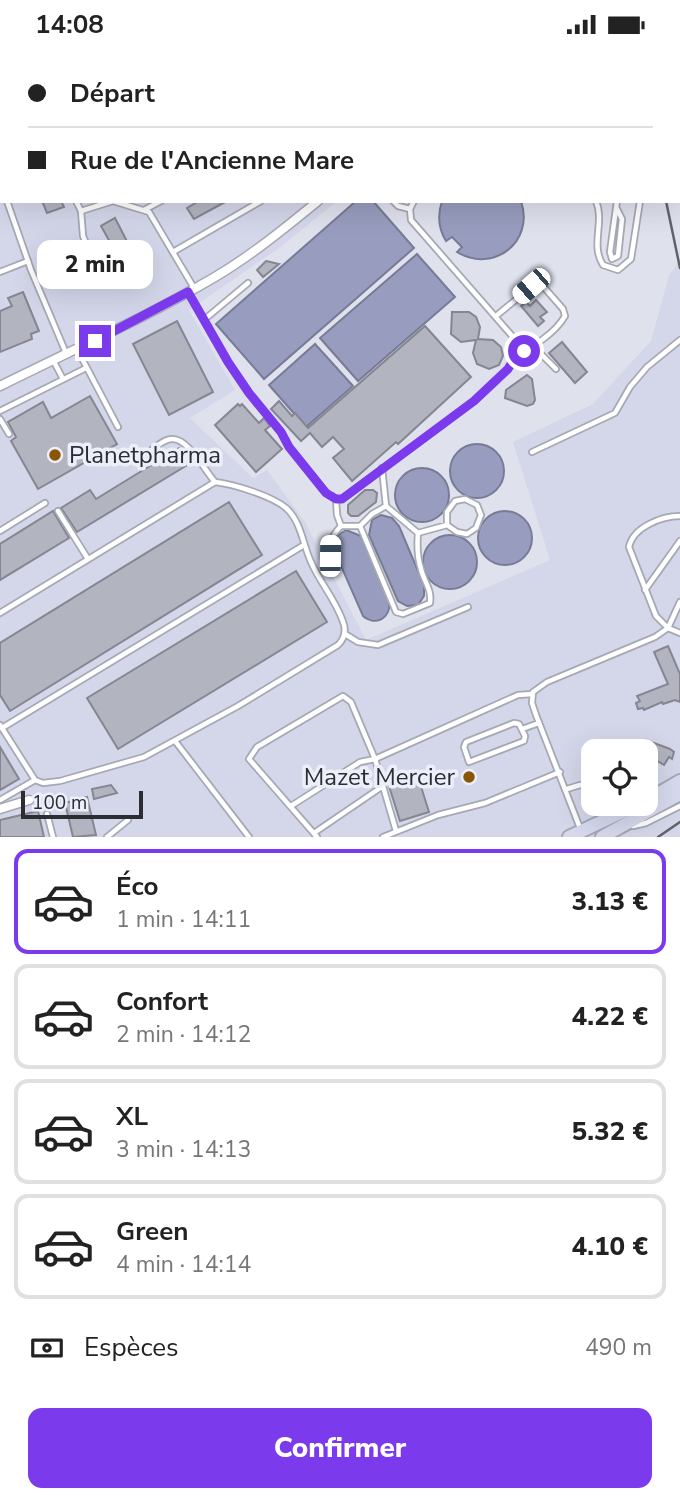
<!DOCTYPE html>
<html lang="fr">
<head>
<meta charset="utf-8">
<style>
  :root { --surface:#fff; --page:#f6f6f6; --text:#222; --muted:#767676; --line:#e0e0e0; --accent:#7c3aed }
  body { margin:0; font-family:"Nunito Sans",sans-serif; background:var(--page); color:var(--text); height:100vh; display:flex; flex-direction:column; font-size:26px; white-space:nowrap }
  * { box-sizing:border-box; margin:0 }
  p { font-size:23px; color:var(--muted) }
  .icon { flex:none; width:38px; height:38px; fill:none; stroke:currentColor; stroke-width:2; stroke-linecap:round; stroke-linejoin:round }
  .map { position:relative; height:788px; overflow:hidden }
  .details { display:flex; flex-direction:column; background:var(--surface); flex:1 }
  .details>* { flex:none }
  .banner { position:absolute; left:0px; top:0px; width:681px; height:154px; box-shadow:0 7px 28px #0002; display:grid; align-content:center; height:154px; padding:0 28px; background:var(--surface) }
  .tools { position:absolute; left:581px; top:690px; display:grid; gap:14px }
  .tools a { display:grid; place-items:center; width:77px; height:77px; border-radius:14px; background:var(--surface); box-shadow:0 7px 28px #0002; font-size:35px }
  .scale { position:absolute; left:21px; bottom:18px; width:122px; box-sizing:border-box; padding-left:7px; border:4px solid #2c2d32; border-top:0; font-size:19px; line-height:24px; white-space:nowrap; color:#2c2d32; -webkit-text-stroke:5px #eceefa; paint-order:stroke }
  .end { position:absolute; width:32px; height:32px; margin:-16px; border:9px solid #7c3aed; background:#fff; box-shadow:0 0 0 4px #fff }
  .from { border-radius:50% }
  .bubble { position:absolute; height:49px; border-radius:14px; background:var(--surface); box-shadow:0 7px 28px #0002; font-size:23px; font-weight:800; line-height:49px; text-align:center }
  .car { position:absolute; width:21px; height:42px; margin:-21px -10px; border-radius:9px; box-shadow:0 0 5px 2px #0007; background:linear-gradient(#fff 24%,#345 0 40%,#fff 0 76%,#345 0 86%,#fff 0) }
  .banner b { display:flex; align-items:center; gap:24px; height:66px; font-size:26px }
  .banner b+b { border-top:2px solid var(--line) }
  .banner i { width:18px; height:18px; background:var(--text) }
  ul { padding:12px 0 0; list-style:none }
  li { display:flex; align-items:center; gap:21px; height:105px; margin:0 14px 10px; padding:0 14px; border:4px solid var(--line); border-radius:14px }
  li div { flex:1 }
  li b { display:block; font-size:26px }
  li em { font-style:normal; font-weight:800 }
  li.current { border-color:var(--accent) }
  li>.icon { width:63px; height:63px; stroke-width:1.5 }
  .pay { display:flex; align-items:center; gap:18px; height:77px; padding:0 28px; font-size:26px }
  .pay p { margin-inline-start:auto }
  .action { display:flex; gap:14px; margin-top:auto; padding:14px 28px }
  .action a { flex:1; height:80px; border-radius:14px; background:var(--accent); color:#fff; font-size:28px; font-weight:800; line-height:80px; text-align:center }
  .status { display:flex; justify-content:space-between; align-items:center; height:49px; padding:0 35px; background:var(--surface); direction:ltr }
  .status svg { height:19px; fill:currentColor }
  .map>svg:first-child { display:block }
</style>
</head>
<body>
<div class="status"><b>14:08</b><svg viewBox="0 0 49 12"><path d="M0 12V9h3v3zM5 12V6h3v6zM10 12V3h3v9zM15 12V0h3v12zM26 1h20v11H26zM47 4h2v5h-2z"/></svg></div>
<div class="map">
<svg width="680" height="788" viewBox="0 0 680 788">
  <rect width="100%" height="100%" fill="#dfe1ed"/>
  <!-- built -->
  <path fill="#d4d7ea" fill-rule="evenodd" d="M0,0H518L2,2V152H337L282,197L189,261L235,341L190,369L253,429L267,421L305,473L366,591L550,511L513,393L593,355L651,292L669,227L680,211V788H0ZM593,702H646V754H593Z"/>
  <!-- water -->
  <g fill="#989dbf" stroke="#787b95" stroke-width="2">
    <path d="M356,152H373L414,199L264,330L216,275Z"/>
    <path d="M442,152H521C535,193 493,225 457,203L462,198L452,188L446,192C438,179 437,167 442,152Z"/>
    <path d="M417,205L455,248L358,332L320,289Z"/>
    <path d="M315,295L353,337L306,378L269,336Z"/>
    <circle cx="477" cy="422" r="27"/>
    <circle cx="422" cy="446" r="27"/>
    <circle cx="505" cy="489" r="27"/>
    <path d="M381,466L392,469L399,477L424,536V547L418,556L407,557L398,552L369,486L372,471Z"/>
    <path d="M346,481L361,487L389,551C392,569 376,578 363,567L334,501L337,487Z"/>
    <circle cx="450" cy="513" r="27"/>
  </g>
  <!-- building -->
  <g fill="#b2b4c0" stroke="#858692" stroke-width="2">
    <path d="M42,152H61L64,158L47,164Z"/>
    <path d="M199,152H227L194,170L187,159Z"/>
    <path d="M115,169L134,206L121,213L101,177Z"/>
    <path d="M266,212L279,215L263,228L257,221Z"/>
    <path d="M23,243L39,282L31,285L32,290L0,303V262L12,257L8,249Z"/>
    <path d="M536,251L547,263L540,268L544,272L538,277L521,257L526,253L530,257Z"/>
    <path d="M452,263H469L476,268L480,278L478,290L493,291L501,298L503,307L499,316L489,320L477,315L473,304L476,291L461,293L451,285Z"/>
    <path d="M177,272L213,343L169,366L133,295Z"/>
    <path d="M425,277L471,328L398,395L396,393L352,432L333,409L344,400L333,388L322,398L310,384L301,392L271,360L279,352L292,367L295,364L308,379Z"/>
    <path d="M562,293L587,323L575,334L549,304Z"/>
    <path d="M527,326L532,330L535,351L533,355L527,357L505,349L506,341Z"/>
    <path d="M90,347L117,395L38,440L11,392L16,388L8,373L43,353L51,369Z"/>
    <path d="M238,355L240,357L242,355L259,374L264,369L270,377L265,381L282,400L256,423L215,376Z"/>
    <path d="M179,399L189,415L77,483L61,459L90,441L96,450Z"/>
    <path d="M365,441H373L377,444L376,453L358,467H351L348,464V456Z"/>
    <path d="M229,453L262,506L10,662L0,646V594Z"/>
    <path d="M53,462L69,489L0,531V495Z"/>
    <path d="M296,522L327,573L118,700L87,649Z"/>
    <path d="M668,597L680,625V653L675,651L663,655L662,653L644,661L643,659L638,660L636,654L640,652L637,647L668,635L654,603Z"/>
    <path d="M646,691L670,700L674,703L672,710L669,708L664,716L654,710L646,708V702H641L645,698Z"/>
    <path d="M0,698L19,730L0,741Z"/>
    <path d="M418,728L429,763L400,772L389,737Z"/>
    <path d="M111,736L117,744L94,750L92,740Z"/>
    <path d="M87,748L96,786L73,788L65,754Z"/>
    <path d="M38,762L44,788H0V771Z"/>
  </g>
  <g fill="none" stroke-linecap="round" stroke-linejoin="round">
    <defs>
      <g id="service">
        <path d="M271,0L272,2"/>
        <path d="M97,2L100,0"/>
        <path d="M124,2L126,0"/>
        <path d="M679,47L680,46"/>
        <path d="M679,79L680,78"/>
        <path d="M0,134L2,139"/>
        <path d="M7,152L31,221L66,304"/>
        <path d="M76,152L81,162"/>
        <path d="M393,152L398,157L410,160"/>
        <path d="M596,152C605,173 590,196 603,216L618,221L631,210L640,152"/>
        <path d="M617,160L622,170L618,207L612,210L610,203L617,152"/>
        <path d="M144,161L161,152"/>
        <path d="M173,203L261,152"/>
        <path d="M0,223L28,212"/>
        <path d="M101,229L83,187L81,162L113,152L149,163L194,239"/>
        <path d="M188,243L228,313L249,344L281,383L289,398L326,444L336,450H342L474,352L508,320L517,305V299L513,288L411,171L410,160L414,152"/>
        <path d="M496,267L535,235L542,236L563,260L565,267C556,283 534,298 517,305"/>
        <path d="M205,270L248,234"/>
        <path d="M533,297L556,320"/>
        <path d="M77,300L118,378"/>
        <path d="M53,311L63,330"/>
        <path d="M0,362L86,319"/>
        <path d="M0,370L9,385"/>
        <path d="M532,403L615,364L630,338L647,318L680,291"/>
        <path d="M382,419L386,457L418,484L447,476L457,483L467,485L476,479L481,466L477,456L465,450L455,452L447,463V476"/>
        <path d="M336,450L337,466L341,477"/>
        <path d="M386,457L372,465L360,477L396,563L403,565L430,554C432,540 424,533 421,520C417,508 417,496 418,484"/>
        <path d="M58,462L88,510"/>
        <path d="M680,467C662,467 633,478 629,498L656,567L668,579L680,584"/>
        <path d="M0,482L45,454"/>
        <path d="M333,517C327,501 329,489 341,477H360"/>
        <path d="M645,541L680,492"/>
        <path d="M0,564L215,433"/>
        <path d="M345,585L358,593L378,596L468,558"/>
        <path d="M514,674L519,675L525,687L524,692L469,713L464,698L466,693Z"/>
        <path d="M0,676L35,731L43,734L60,732L144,708L238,657L338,596C344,590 346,584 344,576C338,554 320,534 311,513C303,496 301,472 286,459C272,447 233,435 215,433C205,422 188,389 172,390C164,390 154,399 148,404"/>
        <path d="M2,679L304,496"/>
        <path d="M522,680L539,674"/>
        <path d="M175,692L249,788"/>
        <path d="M567,740L580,736L593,740"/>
        <path d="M0,751L35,731"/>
        <path d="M291,757L360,713L375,710L518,646L532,645"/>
        <path d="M47,765L53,788"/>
        <path d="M633,777L646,774L680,757"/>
        <path d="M580,779L536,666L532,654L533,643L547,633L655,588L668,579L680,553"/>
        <path d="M314,784L383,737"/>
        <path d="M107,788L128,771"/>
        <path d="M317,788L249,710L257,698L343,647L351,653L375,710L396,782"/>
        <path d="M383,788L438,766L485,754L560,723"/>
      </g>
      <g id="minor">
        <path d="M588,0L590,2"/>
        <path d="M500,2L502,0"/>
        <path d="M679,118L680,119"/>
        <path d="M0,337C72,301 145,269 215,228C252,206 285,179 318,152"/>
        <path d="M0,760L29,751"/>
      </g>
      <g id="secondary">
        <path d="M646,752L680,732"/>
        <path d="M569,788L641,754"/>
        <path d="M602,788L680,745"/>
      </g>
    </defs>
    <!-- service casing -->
    <use href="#service" stroke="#a6a8b4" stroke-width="8"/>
    <!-- minor casing -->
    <use href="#minor" stroke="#a6a8b4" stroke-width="11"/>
    <!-- secondary casing -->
    <use href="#secondary" stroke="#a6a8b4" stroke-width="16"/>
    <!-- service -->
    <use href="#service" stroke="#fff" stroke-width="4.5"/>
    <!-- minor -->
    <use href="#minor" stroke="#fff" stroke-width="8"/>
    <!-- secondary -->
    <use href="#secondary" stroke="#d7daef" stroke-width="12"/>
    <!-- rail -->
    <g stroke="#61626a" stroke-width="2.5">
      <path d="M614,0L615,2"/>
      <path d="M666,152L680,219"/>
      <path d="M658,788L680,773"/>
    </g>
  </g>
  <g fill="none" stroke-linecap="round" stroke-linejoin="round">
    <!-- route -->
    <path stroke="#7c3aed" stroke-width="9" d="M95,292L188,243L228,313L249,344L281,383L289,398L326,444L336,450H342L474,352L508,320L517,305L524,302"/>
  </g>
  <!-- markers -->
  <g fill="#8b5604" stroke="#eceefa" stroke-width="2.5">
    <circle cx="55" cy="406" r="7"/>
    <circle cx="469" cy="728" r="7"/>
  </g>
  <g text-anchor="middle" stroke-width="7" stroke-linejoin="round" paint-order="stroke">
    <!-- poi labels -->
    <g font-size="24" fill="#2c2d32" stroke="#eceefa" text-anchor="start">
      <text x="69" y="414">Planetpharma</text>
      <text x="455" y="736" text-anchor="end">Mazet Mercier</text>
    </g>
  </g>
</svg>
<div class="tools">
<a><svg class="icon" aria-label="locate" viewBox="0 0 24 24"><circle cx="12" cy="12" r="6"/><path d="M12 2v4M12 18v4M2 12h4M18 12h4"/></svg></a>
</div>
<div class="scale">100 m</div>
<i class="end from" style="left:524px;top:302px"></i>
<i class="end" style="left:95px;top:292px"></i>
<div class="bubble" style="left:37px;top:191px;width:116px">2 min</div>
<i class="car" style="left:531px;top:237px;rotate:229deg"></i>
<i class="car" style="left:330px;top:507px;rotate:1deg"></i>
<div class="banner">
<b><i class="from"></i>Départ</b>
<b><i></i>Rue de l'Ancienne Mare</b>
</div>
</div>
<section class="details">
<ul>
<li class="current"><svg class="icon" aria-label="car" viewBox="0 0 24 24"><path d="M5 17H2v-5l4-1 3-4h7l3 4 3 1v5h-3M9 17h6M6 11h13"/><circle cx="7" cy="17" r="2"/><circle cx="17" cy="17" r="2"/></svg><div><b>Éco</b><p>1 min · 14:11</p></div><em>3.13 €</em></li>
<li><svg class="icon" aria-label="car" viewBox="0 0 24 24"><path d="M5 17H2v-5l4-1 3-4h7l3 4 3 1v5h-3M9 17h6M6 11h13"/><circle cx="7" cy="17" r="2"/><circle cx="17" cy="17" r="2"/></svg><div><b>Confort</b><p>2 min · 14:12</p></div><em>4.22 €</em></li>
<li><svg class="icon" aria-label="car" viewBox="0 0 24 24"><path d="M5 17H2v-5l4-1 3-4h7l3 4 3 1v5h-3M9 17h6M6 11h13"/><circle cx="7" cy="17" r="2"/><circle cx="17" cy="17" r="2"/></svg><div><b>XL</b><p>3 min · 14:13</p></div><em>5.32 €</em></li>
<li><svg class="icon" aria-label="car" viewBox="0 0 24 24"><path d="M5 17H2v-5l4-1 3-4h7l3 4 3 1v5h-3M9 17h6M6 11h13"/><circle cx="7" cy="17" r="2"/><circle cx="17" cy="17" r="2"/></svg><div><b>Green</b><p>4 min · 14:14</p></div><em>4.10 €</em></li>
</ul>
<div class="pay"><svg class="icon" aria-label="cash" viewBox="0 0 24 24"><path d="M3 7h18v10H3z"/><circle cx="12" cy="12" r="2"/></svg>Espèces<p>490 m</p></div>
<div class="action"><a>Confirmer</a></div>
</section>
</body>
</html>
